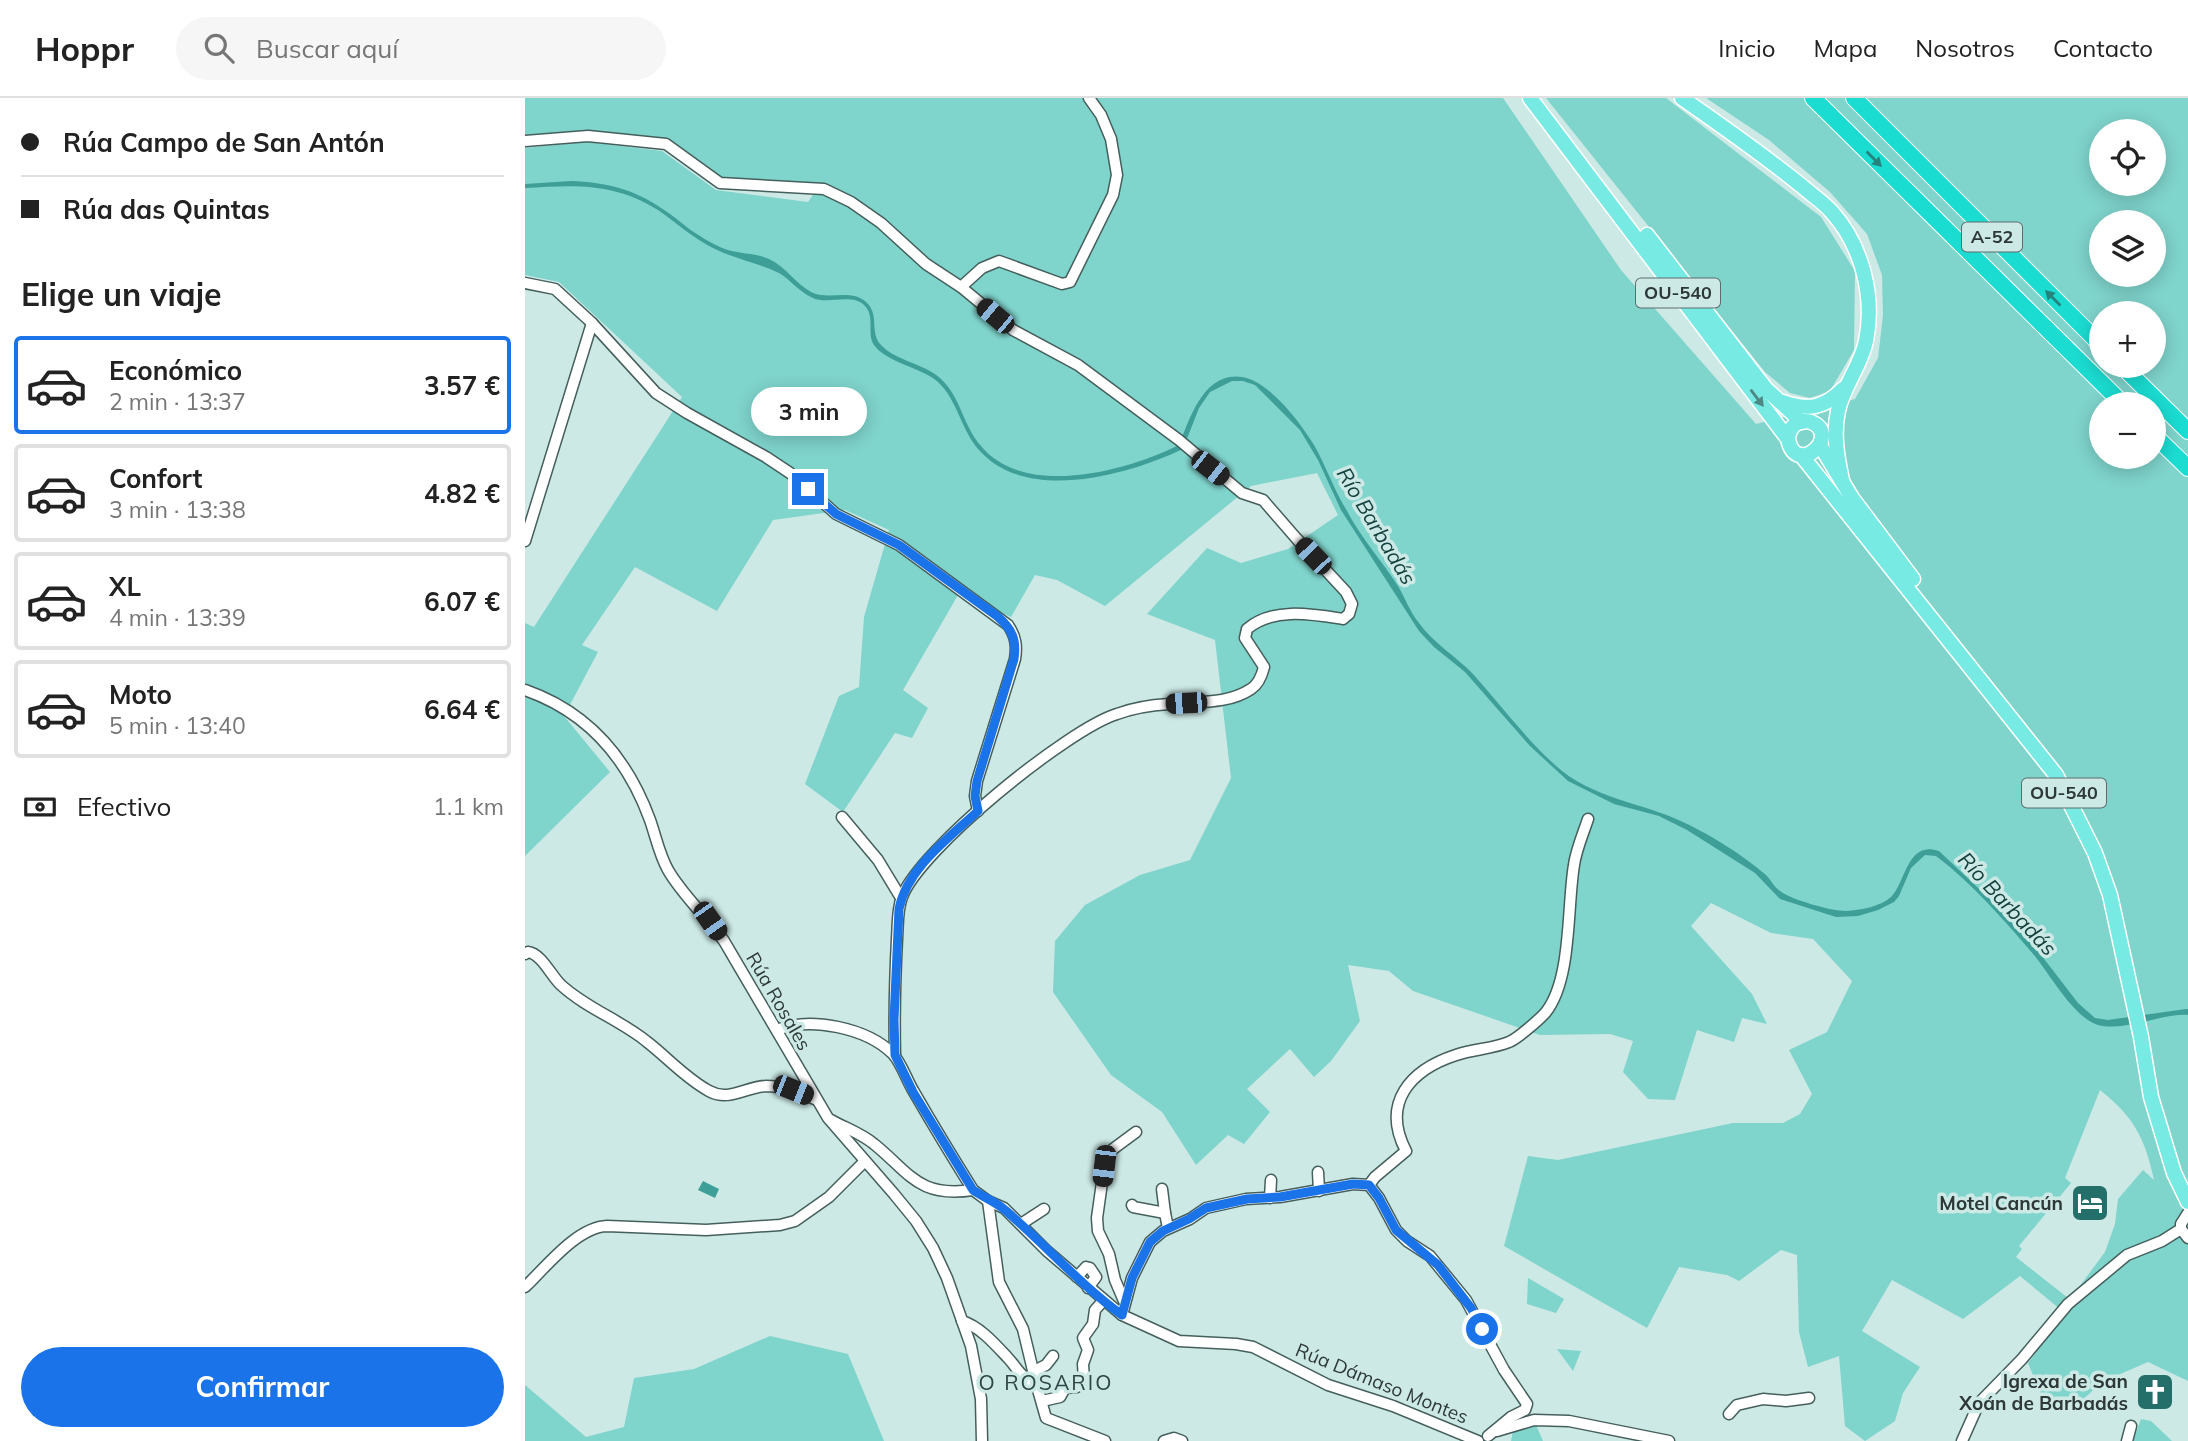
<!DOCTYPE html>
<html lang="es">
<head>
<meta charset="utf-8">
<style>
  :root { --surface:#fff; --page:#f6f6f6; --text:#222; --muted:#767676; --line:#e0e0e0; --accent:#1a73e8 }
  body { margin:0; font-family:Mulish,sans-serif; background:var(--page); color:var(--text); height:100vh; display:flex; flex-direction:column; font-size:26px; white-space:nowrap }
  * { box-sizing:border-box; margin:0 }
  p { font-size:23px; color:var(--muted) }
  .icon { flex:none; width:38px; height:38px; fill:none; stroke:currentColor; stroke-width:2; stroke-linecap:round; stroke-linejoin:round }
  .map { position:relative; flex:1; overflow:hidden }
  .panel { display:flex; flex-direction:column; background:var(--surface); width:525px }
  .panel>* { flex:none }
  .banner { display:grid; align-content:center; height:154px; padding:0 21px; background:var(--surface) }
  .fabs { position:absolute; left:1564px; top:21px; display:grid; gap:14px }
  .fabs a { display:grid; place-items:center; width:77px; height:77px; border-radius:50%; background:var(--surface); box-shadow:0 4px 18px #0003; font-size:35px }
  .end { position:absolute; width:32px; height:32px; margin:-16px; border:9px solid #1a73e8; background:#fff; box-shadow:0 0 0 4px #fff }
  .from { border-radius:50% }
  .bubble { position:absolute; height:49px; border-radius:24px; background:var(--surface); box-shadow:0 4px 18px #0003; font-size:23px; font-weight:700; line-height:49px; text-align:center }
  .car { position:absolute; width:21px; height:42px; margin:-21px -10px; border-radius:9px; box-shadow:0 0 5px 2px #0007; background:linear-gradient(#222 24%,#8ab4d8 0 40%,#222 0 76%,#8ab4d8 0 86%,#222 0) }
  .banner b { display:flex; align-items:center; gap:24px; height:66px; font-size:26px }
  .banner b+b { border-top:2px solid var(--line) }
  .banner i { width:18px; height:18px; background:var(--text) }
  ul { padding:0; list-style:none }
  li { display:flex; align-items:center; gap:21px; height:98px; margin:0 14px 10px; padding:0 7px; border:4px solid var(--line); border-radius:7px }
  li div { flex:1 }
  li b { display:block; font-size:26px }
  li em { font-style:normal; font-weight:700 }
  li.selected { border-color:var(--accent) }
  li>.icon { width:63px; height:63px; stroke-width:1.5 }
  h2 { padding:0 21px; font-size:32px; line-height:84px }
  .pay { display:flex; align-items:center; gap:18px; height:77px; padding:0 21px; font-size:26px }
  .pay p { margin-inline-start:auto }
  .button { display:flex; gap:14px; margin-top:auto; padding:14px 21px }
  .button a { flex:1; height:80px; border-radius:42px; background:var(--accent); color:#fff; font-size:28px; font-weight:700; line-height:80px; text-align:center }
  header { display:flex; align-items:center; gap:42px; box-sizing:border-box; height:98px; padding:0 35px; background:var(--surface); border-bottom:2px solid var(--line) }
  header strong { font-size:33px }
  nav { display:flex; gap:38px; margin-inline-start:auto; font-size:24px }
  .search { width:490px; height:63px; background:var(--page); display:flex; align-items:center; gap:18px; box-sizing:border-box; padding:0 24px; border-radius:38px; color:var(--muted); font-size:26px }
  main { display:flex; flex:1; min-height:0 }
  .map>svg:first-child { display:block }
</style>
</head>
<body>
<header>
<strong>Hoppr</strong>
<div class="search"><svg class="icon" aria-label="search" viewBox="0 0 24 24"><circle cx="10" cy="10" r="6"/><path d="M15 15l6 6"/></svg>Buscar aquí</div>
<nav><a>Inicio</a><a>Mapa</a><a>Nosotros</a><a>Contacto</a></nav>
</header>
<main>
<section class="panel">
<div class="banner">
<b><i class="from"></i>Rúa Campo de San Antón</b>
<b><i></i>Rúa das Quintas</b>
</div>
<h2>Elige un viaje</h2>
<ul>
<li class="selected"><svg class="icon" aria-label="car" viewBox="0 0 24 24"><path d="M5 17H2v-5l4-1 3-4h7l3 4 3 1v5h-3M9 17h6M6 11h13"/><circle cx="7" cy="17" r="2"/><circle cx="17" cy="17" r="2"/></svg><div><b>Económico</b><p>2 min · 13:37</p></div><em>3.57 €</em></li>
<li><svg class="icon" aria-label="car" viewBox="0 0 24 24"><path d="M5 17H2v-5l4-1 3-4h7l3 4 3 1v5h-3M9 17h6M6 11h13"/><circle cx="7" cy="17" r="2"/><circle cx="17" cy="17" r="2"/></svg><div><b>Confort</b><p>3 min · 13:38</p></div><em>4.82 €</em></li>
<li><svg class="icon" aria-label="car" viewBox="0 0 24 24"><path d="M5 17H2v-5l4-1 3-4h7l3 4 3 1v5h-3M9 17h6M6 11h13"/><circle cx="7" cy="17" r="2"/><circle cx="17" cy="17" r="2"/></svg><div><b>XL</b><p>4 min · 13:39</p></div><em>6.07 €</em></li>
<li><svg class="icon" aria-label="car" viewBox="0 0 24 24"><path d="M5 17H2v-5l4-1 3-4h7l3 4 3 1v5h-3M9 17h6M6 11h13"/><circle cx="7" cy="17" r="2"/><circle cx="17" cy="17" r="2"/></svg><div><b>Moto</b><p>5 min · 13:40</p></div><em>6.64 €</em></li>
</ul>
<div class="pay"><svg class="icon" aria-label="cash" viewBox="0 0 24 24"><path d="M3 7h18v10H3z"/><circle cx="12" cy="12" r="2"/></svg>Efectivo<p>1.1 km</p></div>
<div class="button"><a>Confirmar</a></div>
</section>
<div class="map">
<svg width="1663" height="1343" viewBox="0 0 1663 1343">
  <rect width="100%" height="100%" fill="#cce9e6"/>
  <!-- green -->
  <g fill="#7fd4cc" fill-rule="evenodd">
    <path d="M0,0H978L1096,172L1231,326L1330,301L1353,260L1358,217L1357,177L1342,136L1305,94L1244,42L1181,0H1663V1283L1623,1264L1577,1284L1552,1307L1518,1302L1503,1265L1541,1216L1495,1178L1438,1221L1367,1182L1337,1233L1395,1269L1378,1295L1370,1323L1340,1343L1320,1328L1314,1258L1283,1269L1274,1234L1272,1157L1256,1152L1214,1183L1202,1177L1154,1169L1122,1230L979,1148L1003,1058L1033,1062L1208,1025H1258L1275,1016L1287,996L1264,952L1302,934L1327,883L1288,841L1246,835L1186,805L1166,828L1227,896L1242,926L1217,920L1209,944L1172,932L1150,1002L1123,1001L1098,974L1108,943L1085,936L1015,937L888,893L864,873L823,867L835,923L806,963L789,979L765,951L722,991L745,1014L719,1046L703,1037L671,1067L637,1014L586,977L528,894L530,843L560,807L615,777L665,762L706,680L690,542L622,516L682,450L716,465L763,451L813,417L792,375L726,388L580,508L532,482L510,477L486,519L433,497L378,592L403,610L387,640L370,635L318,714L280,686L314,598L334,589L339,519L364,432L320,412L248,422L192,513L110,469L57,547L73,554L39,618L85,674L0,758V525L9,529L157,299L34,184L0,177V50L62,44L137,53L191,92L283,104L296,85L198,81L157,50L142,42L0,38ZM1577,33H1629V86H1577ZM1577,124H1629V177H1577ZM1577,215H1629V268H1577ZM1577,306H1629V359H1577ZM1575,992C1609,1019 1620,1040 1629,1082L1618,1072L1593,1101L1590,1126L1580,1154L1546,1200H1543L1491,1159L1497,1151L1494,1148L1546,1085L1540,1080Z"/>
    <path d="M1021,0H1141L1296,119L1330,173L1329,252L1305,293L1285,300L1265,295L1240,274Z"/>
    <path d="M1003,1180L1039,1201L1031,1215L1002,1206Z"/>
    <path d="M245,1238L323,1256L359,1343H0V1287L61,1339L99,1329L109,1280L169,1271Z"/>
    <path d="M1032,1251L1056,1253L1048,1273Z"/>
    <path d="M1616,1321L1626,1323L1647,1343H1608Z"/>
    <path d="M1011,1327L1018,1343H986L988,1333L998,1329Z"/>
  </g>
  <!-- water -->
  <g fill="#3d9f98">
    <path d="M46,83C79,84 109,91 136,110C150,118 161,130 175,138C183,143 193,149 203,152C216,156 231,155 244,161C261,169 270,185 286,194C303,203 326,190 341,204C355,216 344,235 356,247C371,263 398,265 415,280C436,299 438,328 456,348C500,401 602,373 654,347C665,320 679,273 717,279C744,283 775,324 789,347C801,368 809,392 822,413C836,440 857,463 873,488C880,500 885,514 894,525C909,546 931,558 948,576C975,606 1000,640 1030,667C1067,701 1117,704 1160,725C1186,737 1219,758 1241,777C1246,782 1249,789 1255,793C1267,802 1306,813 1321,813C1335,812 1355,809 1366,799C1381,784 1382,742 1414,753L1470,806L1513,853L1553,905L1570,920L1583,922L1661,911H1663V917C1636,915 1600,934 1573,927C1549,920 1524,875 1509,857C1479,822 1447,785 1411,758L1400,757L1386,770L1374,798L1369,804L1353,812L1333,818L1311,819L1255,801L1230,775L1162,732L1134,718L1089,706L1043,683L1005,648L940,574L909,549L894,533L816,412L793,362L775,332L730,287L718,283H707L685,294L674,310L658,351C603,377 501,406 454,352C436,332 433,303 413,284C396,269 362,265 349,247C341,235 351,218 339,207C325,195 303,207 288,200C274,194 266,182 254,175C234,165 210,161 190,151C169,141 152,125 133,112C89,84 49,87 0,90V86Z"/>
    <path d="M178,1083L194,1091L190,1100L173,1092Z"/>
  </g>
  <g fill="none" stroke-linecap="round" stroke-linejoin="round">
    <defs>
      <g id="minor">
        <path d="M0,43L63,38L141,46L195,85L299,91L326,104L356,125L401,166L436,189L488,232L553,267L654,342L717,395L738,402L771,440L821,494L827,506L824,516L818,521C786,516 748,509 722,531L720,540L739,569C737,577 734,586 726,591C702,607 671,603 644,606C627,607 608,610 592,616C543,631 394,752 377,799C372,812 373,827 372,841C370,880 369,918 370,957"/>
        <path d="M0,185L30,191L67,225L131,295L162,315L241,359L265,375L311,416L374,447L483,527C491,539 492,548 490,561L452,683L450,698L453,713"/>
        <path d="M436,189L457,170L474,163L537,186L545,184L588,97L592,77L586,41L576,17L564,0"/>
        <path d="M0,443L67,225"/>
        <path d="M0,592C63,614 102,659 125,722C131,739 134,756 143,772C158,798 182,819 199,843L303,1020L369,1096L391,1123L408,1150L422,1180L446,1248L456,1301L457,1343"/>
        <path d="M317,719L353,762L376,800"/>
        <path d="M0,856L3,854C17,856 26,878 36,887C61,910 95,922 121,943C142,959 160,980 184,993C204,1004 220,989 241,988C259,988 275,995 292,1002"/>
        <path d="M252,932C285,918 342,930 368,956C377,966 382,983 389,994C408,1027 428,1060 448,1092L463,1103L474,1184L498,1231L511,1285"/>
        <path d="M306,1022C320,1030 336,1035 349,1046C385,1075 393,1100 448,1092"/>
        <path d="M793,1074L794,1093"/>
        <path d="M844,1087L854,1100L871,1132L882,1143L905,1158L941,1202L979,1272L1002,1306L1000,1312L986,1319L963,1338"/>
        <path d="M637,1091L640,1115"/>
        <path d="M745,1100L746,1082"/>
        <path d="M463,1103L479,1110L522,1153L597,1217L654,1243L711,1246L728,1249L803,1287L868,1308L953,1343"/>
        <path d="M607,1107L608,1109L640,1115L643,1130"/>
        <path d="M1663,1115L1656,1126V1131L1663,1140"/>
        <path d="M496,1126L519,1111"/>
        <path d="M552,1179L561,1169L565,1170L571,1179L563,1190"/>
        <path d="M0,1189C21,1169 52,1129 82,1128L181,1132L255,1127L270,1123L304,1099L340,1063"/>
        <path d="M599,1203L590,1182L584,1156L573,1133L572,1120L580,1063L588,1051L611,1034"/>
        <path d="M597,1217L607,1180L625,1144L638,1133L665,1121L681,1110L721,1101L755,1099L828,1086L844,1087L850,1079L881,1053C856,1005 885,972 931,957C948,951 967,951 984,944C992,941 1015,921 1021,914C1047,881 1042,808 1049,767C1051,752 1058,736 1063,721"/>
        <path d="M437,1223C454,1228 470,1246 482,1259C492,1269 496,1281 511,1285L521,1320L580,1343"/>
        <path d="M509,1273L521,1267L528,1258"/>
        <path d="M517,1303L535,1299L540,1290L552,1289L559,1282L558,1266L563,1252L558,1240L568,1226L570,1212L578,1203"/>
        <path d="M1204,1316L1212,1307L1238,1301L1261,1303L1284,1300"/>
        <path d="M972,1333L1009,1322L1044,1323L1144,1343"/>
        <path d="M639,1343L649,1340L657,1343"/>
        <path d="M1437,1343L1454,1305L1497,1261L1543,1206L1602,1157L1637,1143L1656,1131"/>
        <path d="M1602,1343L1606,1328"/>
      </g>
      <g id="major">
        <path d="M1005,0L1263,341C1271,381 1318,337 1286,324C1273,320 1264,329 1263,341"/>
        <path d="M1157,0C1198,29 1239,57 1278,89C1287,97 1298,104 1306,113C1337,147 1350,198 1341,243C1336,268 1318,288 1313,313C1308,335 1312,359 1317,382"/>
        <path d="M1122,137L1241,291L1277,324"/>
        <path d="M1258,304C1284,313 1299,310 1318,291"/>
        <path d="M1295,347L1327,400L1388,481"/>
        <path d="M1276,357L1531,677L1570,755L1585,797L1616,939L1626,999L1649,1075L1663,1104"/>
      </g>
      <g id="highway">
        <path d="M1288,0L1598,306"/>
        <path d="M1329,0L1577,248"/>
        <path d="M1597,268L1663,333"/>
        <path d="M1629,337L1663,370"/>
      </g>
    </defs>
    <!-- minor casing -->
    <use href="#minor" stroke="#455f5c" stroke-width="13"/>
    <!-- major casing -->
    <use href="#major" stroke="#fff" stroke-width="17"/>
    <!-- highway casing -->
    <use href="#highway" stroke="#fff" stroke-width="18"/>
    <!-- minor -->
    <use href="#minor" stroke="#fff" stroke-width="10"/>
    <!-- major -->
    <use href="#major" stroke="#76eae3" stroke-width="14"/>
    <!-- highway -->
    <use href="#highway" stroke="#1bdcd1" stroke-width="16"/>
  </g>
  <!-- one-way arrows -->
  <defs><path id="oneway-solid" d="M-6-.8H1V-3.2L6.5 0L1 3.2V.8H-6Z" transform="scale(1.75)"/></defs>
  <g fill="#25827c">
    <use href="#oneway-solid" transform="translate(1349 61) rotate(45)"/>
    <use href="#oneway-solid" transform="translate(1528 200) rotate(-135)"/>
  </g>
  <use fill="#4e8884" href="#oneway-solid" transform="translate(1232 300) rotate(53)"/>
  <g fill="none" stroke-linecap="round" stroke-linejoin="round">
    <!-- route -->
    <path stroke="#1a73e8" stroke-width="9" d="M283,391L311,416L374,447L472,518C487,531 492,541 489,561L452,683L450,698L453,713C424,740 382,770 374,811L369,922L370,957L388,994L448,1092C458,1099 471,1104 480,1112C520,1146 554,1186 597,1217L607,1180L625,1144L638,1133L664,1121L681,1110L722,1101L755,1099L828,1086L844,1087L854,1100L871,1132L913,1167L946,1210L957,1231"/>
  </g>
  <!-- icons -->
  <defs>
    <symbol id="hotel-square" viewBox="-11 -11 22 22"><rect x="-9" y="-9" width="18" height="18" rx="4" fill="#256f6a" stroke="#cce9e6"/><path d="M-6-4.5h1.5V1H6V5H4.5V3h-9V5H-6ZM-4 0a1.8 1.8 0 1 1 3.6 0ZM.5 0V-2.5h3Q6-2.5 6 0Z" fill="#fff"/></symbol>
    <symbol id="church-square" viewBox="-11 -11 22 22"><rect x="-9" y="-9" width="18" height="18" rx="4" fill="#256f6a" stroke="#cce9e6"/><path d="M-1.2-6h2.4v3.5h3.3v2.4h-3.3V6h-2.4V-.1h-3.3v-2.4h3.3Z" fill="#fff"/></symbol>
  </defs>
  <g fill-rule="evenodd">
    <use href="#hotel-square" x="1543" y="1083" width="44" height="44"/>
    <use href="#church-square" x="1608" y="1272" width="44" height="44"/>
  </g>
  <g text-anchor="middle" stroke-width="7" stroke-linejoin="round" paint-order="stroke">
    <!-- shield labels -->
    <g fill="#cce9e6" stroke="#5d6d6c" stroke-width="2">
      <rect x="1437" y="124.5" width="60" height="29" rx="5"/>
      <rect x="1111" y="180.5" width="84" height="29" rx="5"/>
      <rect x="1497" y="680.5" width="84" height="29" rx="5"/>
    </g>
    <g font-size="18" font-weight="bold" fill="#2d3837">
      <text x="1467" y="145">A-52</text>
      <text x="1153" y="201">OU-540</text>
      <text x="1539" y="701">OU-540</text>
    </g>
    <!-- street labels -->
    <g font-size="19" fill="#2d3837" stroke="#cce9e6">
      <text transform="translate(254 903) rotate(60)" y="7">Rúa Rosales</text>
      <text transform="translate(857 1285) rotate(22)" y="7">Rúa Dámaso Montes</text>
    </g>
    <!-- poi labels -->
    <g font-size="19" font-weight="bold" fill="#2d3837" stroke="#cce9e6" text-anchor="end">
      <text x="1538" y="1112">Motel Cancún</text>
      <text x="1603" y="1290">Igrexa de San<tspan x="1603" dy="22">Xoán de Barbadás</tspan></text>
    </g>
    <!-- water labels -->
    <g font-size="21" font-style="italic" fill="#14403d" stroke="#cce9e6">
      <text transform="translate(851 428) rotate(59)" y="7">Río Barbadás</text>
      <text transform="translate(1482 806) rotate(47)" y="7">Río Barbadás</text>
    </g>
    <!-- neighbourhood labels -->
    <g font-size="21" letter-spacing="2" fill="#2e4644" stroke="#cce9e6">
      <text x="521" y="1292">O ROSARIO</text>
    </g>
  </g>
</svg>
<div class="fabs">
<a><svg class="icon" aria-label="locate" viewBox="0 0 24 24"><circle cx="12" cy="12" r="6"/><path d="M12 2v4M12 18v4M2 12h4M18 12h4"/></svg></a>
<a><svg class="icon" aria-label="layers" viewBox="0 0 24 24"><path d="M12 4l9 5-9 5-9-5zM3 14l9 5 9-5"/></svg></a>
<a>+</a>
<a>−</a>
</div>
<i class="end from" style="left:957px;top:1231px"></i>
<i class="end" style="left:283px;top:391px"></i>
<div class="bubble" style="left:226px;top:289px;width:116px">3 min</div>
<i class="car" style="left:470px;top:218px;rotate:310deg"></i>
<i class="car" style="left:685px;top:370px;rotate:128deg"></i>
<i class="car" style="left:788px;top:458px;rotate:316deg"></i>
<i class="car" style="left:661px;top:605px;rotate:267deg"></i>
<i class="car" style="left:185px;top:823px;rotate:145deg"></i>
<i class="car" style="left:268px;top:992px;rotate:112deg"></i>
<i class="car" style="left:579px;top:1068px;rotate:187deg"></i>
</div>
</main>
</body>
</html>
